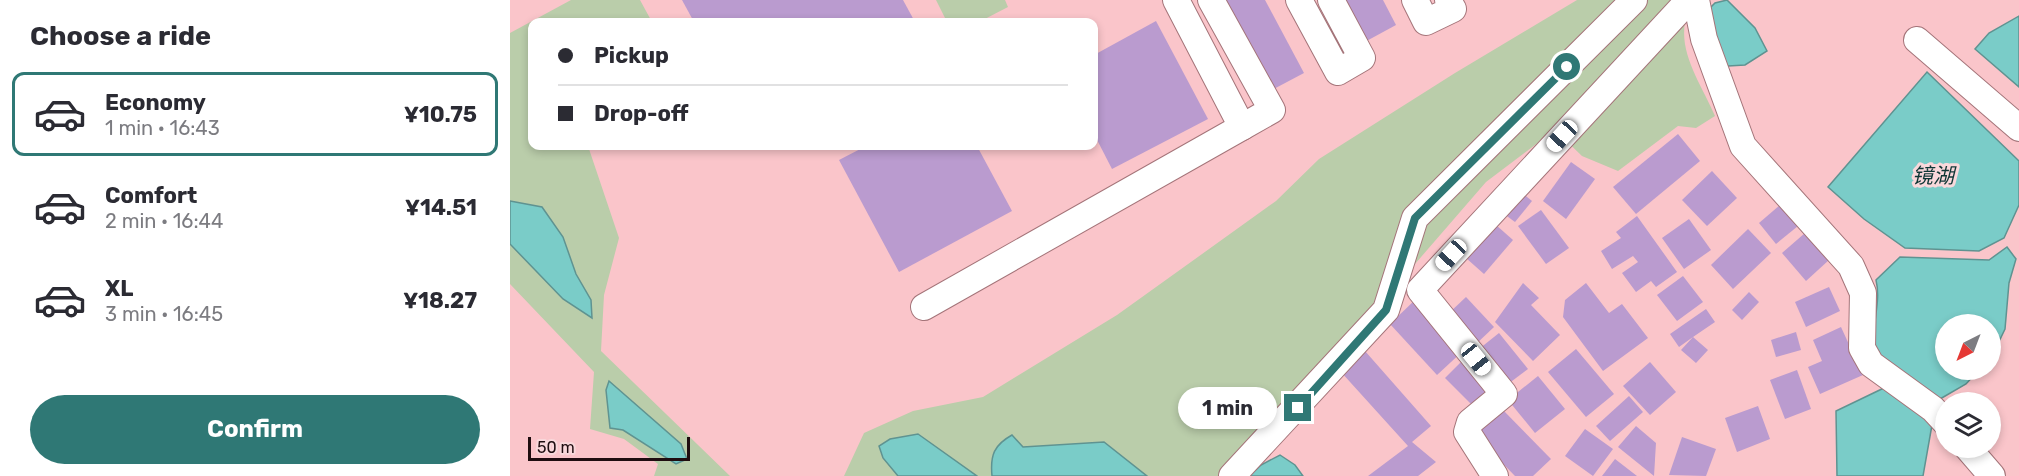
<!DOCTYPE html>
<html lang="en">
<head>
<meta charset="utf-8">
<style>
  :root { --surface:#fff; --page:#f2f2f3; --text:#2b2b33; --muted:#7c7c81; --line:#e1e1e2; --accent:#2f7875 }
  body { margin:0; font-family:Rubik,"Noto Sans SC",sans-serif; background:var(--page); color:var(--text); height:100vh; display:flex; flex-direction:column; font-size:22px; white-space:nowrap }
  * { box-sizing:border-box; margin:0 }
  p { font-size:20px; color:var(--muted) }
  .icon { flex:none; width:33px; height:33px; fill:none; stroke:currentColor; stroke-width:2; stroke-linecap:round; stroke-linejoin:round }
  .map { position:relative; flex:1; overflow:hidden }
  .side { display:flex; flex-direction:column; background:var(--surface); width:510px }
  .side>* { flex:none }
  .hud { position:absolute; left:18px; top:18px; width:570px; height:132px; border-radius:12px; box-shadow:0 3px 9px #0003; display:grid; align-content:center; height:132px; padding:0 30px; background:var(--surface) }
  .needle { width:39px; rotate:222deg }
  .controls { position:absolute; left:1425px; top:314px; display:grid; gap:12px }
  .controls a { display:grid; place-items:center; width:66px; height:66px; border-radius:50%; background:var(--surface); box-shadow:0 3px 9px #0003; font-size:30px }
  .scale { position:absolute; left:18px; bottom:15px; width:162px; box-sizing:border-box; padding-left:6px; border:3px solid #1f0d10; border-top:0; font-size:16px; line-height:21px; white-space:nowrap; color:#1f0d10; -webkit-text-stroke:4px #f9d8db; paint-order:stroke }
  .end { position:absolute; width:27px; height:27px; margin:-14px; border:8px solid #2f7875; background:#fff; box-shadow:0 0 0 3px #fff }
  .from { border-radius:50% }
  .bubble { position:absolute; height:42px; border-radius:21px; background:var(--surface); box-shadow:0 3px 9px #0003; font-size:20px; font-weight:700; line-height:42px; text-align:center }
  .car { position:absolute; width:18px; height:36px; margin:-18px -9px; border-radius:8px; box-shadow:0 0 4px 2px #0007; background:linear-gradient(#fff 24%,#345 0 40%,#fff 0 76%,#345 0 86%,#fff 0) }
  .hud b { display:flex; align-items:center; gap:21px; height:57px; font-size:22px }
  .hud b+b { border-top:2px solid var(--line) }
  .hud i { width:15px; height:15px; background:var(--text) }
  ul { padding:0; list-style:none }
  li { display:flex; align-items:center; gap:18px; height:84px; margin:0 12px 9px; padding:0 18px; border:3px solid transparent; border-radius:12px }
  li div { flex:1 }
  li b { display:block; font-size:22px }
  li em { font-style:normal; font-weight:700 }
  li.current { border-color:var(--accent) }
  li>.icon { width:54px; height:54px; stroke-width:1.5 }
  h2 { padding:0 30px; font-size:27px; line-height:72px }
  .primary-button { display:flex; gap:12px; margin-top:auto; padding:12px 30px }
  .primary-button a { flex:1; height:69px; border-radius:36px; background:var(--accent); color:#fff; font-size:24px; font-weight:700; line-height:69px; text-align:center }
  main { display:flex; flex:1; min-height:0 }
  .map>svg:first-child { display:block }
</style>
</head>
<body>
<main>
<section class="side">
<h2>Choose a ride</h2>
<ul>
<li class="current"><svg class="icon" aria-label="car" viewBox="0 0 24 24"><path d="M5 17H2v-5l4-1 3-4h7l3 4 3 1v5h-3M9 17h6M6 11h13"/><circle cx="7" cy="17" r="2"/><circle cx="17" cy="17" r="2"/></svg><div><b>Economy</b><p>1 min · 16:43</p></div><em>¥10.75</em></li>
<li><svg class="icon" aria-label="car" viewBox="0 0 24 24"><path d="M5 17H2v-5l4-1 3-4h7l3 4 3 1v5h-3M9 17h6M6 11h13"/><circle cx="7" cy="17" r="2"/><circle cx="17" cy="17" r="2"/></svg><div><b>Comfort</b><p>2 min · 16:44</p></div><em>¥14.51</em></li>
<li><svg class="icon" aria-label="car" viewBox="0 0 24 24"><path d="M5 17H2v-5l4-1 3-4h7l3 4 3 1v5h-3M9 17h6M6 11h13"/><circle cx="7" cy="17" r="2"/><circle cx="17" cy="17" r="2"/></svg><div><b>XL</b><p>3 min · 16:45</p></div><em>¥18.27</em></li>
</ul>
<div class="primary-button"><a>Confirm</a></div>
</section>
<div class="map">
<svg width="1509" height="476" viewBox="0 0 1509 476">
  <rect width="100%" height="100%" fill="#fac5ca"/>
  <!-- green -->
  <g fill="#bacdaa">
    <path d="M61,0H130L142,22H22V146H78L109,238L94,295L91,351L220,476H144L148,464L114,439L80,429L84,372L0,284V33Z"/>
    <path d="M426,0H495L498,7L469,22H437Z"/>
    <path d="M1067,0H1173L1178,12C1164,48 1191,83 1205,116L1186,128L1168,126L1108,171L1072,156L1045,130L976,182L808,376L711,476H334L354,433L403,411L473,397L607,315L766,201L809,159L945,73Z"/>
  </g>
  <!-- water -->
  <g fill="#7accc8" stroke="#5f9391" stroke-width="1.5">
    <path d="M1217,0L1245,28L1257,51L1235,65L1218,66L1211,60L1197,11L1205,3Z"/>
    <path d="M1509,16V87L1465,49L1479,33Z"/>
    <path d="M1417,72L1509,161V205L1494,238L1469,251L1395,248L1354,219L1318,187Z"/>
    <path d="M0,201L32,207L53,237L66,274L81,300L82,318L53,299L0,244Z"/>
    <path d="M1497,247L1506,259L1499,283L1495,329L1482,356L1481,358L1480,324H1436V369H1470L1456,384L1430,399L1366,353C1359,327 1372,305 1366,280L1390,257L1479,260Z"/>
    <path d="M99,381L171,444L177,459L166,464L113,430L100,428L96,390Z"/>
    <path d="M1376,387L1422,425L1413,476H1327L1326,411Z"/>
    <path d="M408,434L467,476H388L373,458L369,446L380,439Z"/>
    <path d="M502,435L513,447L594,442L637,476H482C480,455 484,445 502,435Z"/>
    <path d="M770,455L785,465L793,476H739L751,465Z"/>
  </g>
  <!-- building -->
  <g fill="#ba9bcf">
    <path d="M172,0H393L405,22H184Z"/>
    <path d="M712,0H755L794,73L760,91Z"/>
    <path d="M827,0H873L886,25L851,44Z"/>
    <path d="M646,21L698,119L602,169L584,134V55Z"/>
    <path d="M1168,134L1190,161L1126,214L1103,187Z"/>
    <path d="M356,146H467L502,211L389,272L329,160Z"/>
    <path d="M1061,162L1085,179L1056,219L1033,201Z"/>
    <path d="M1202,171L1227,198L1197,226L1172,200Z"/>
    <path d="M1007,189L1022,201L1005,222L990,211Z"/>
    <path d="M1270,205L1288,226L1266,244L1249,223Z"/>
    <path d="M1031,210L1059,248L1036,264L1008,226Z"/>
    <path d="M1127,216L1167,272L1146,287L1141,281L1126,292L1112,273L1128,262L1123,256L1102,269L1091,251L1111,238L1106,232Z"/>
    <path d="M1179,219L1201,250L1174,269L1152,238Z"/>
    <path d="M986,225L1003,240L974,274L956,258Z"/>
    <path d="M1238,229L1261,253L1223,289L1201,265Z"/>
    <path d="M1295,233L1319,260L1296,281L1272,253Z"/>
    <path d="M1173,276L1193,302L1167,321L1147,295Z"/>
    <path d="M1013,283L1029,298L1021,305L1050,335L1023,361L985,322Z"/>
    <path d="M1076,283L1099,313L1112,304L1138,338L1093,371L1053,317L1055,300Z"/>
    <path d="M1319,287L1330,311L1296,327L1285,302Z"/>
    <path d="M1239,292L1249,302L1232,320L1222,310Z"/>
    <path d="M956,297L984,327L965,345L937,315Z"/>
    <path d="M906,299L954,350L927,375L880,324Z"/>
    <path d="M1196,309L1205,322L1183,337L1198,350L1186,363L1171,350L1183,337L1169,347L1160,334Z"/>
    <path d="M1331,327L1353,375L1310,394L1298,367L1312,361L1303,340Z"/>
    <path d="M1286,332L1291,350L1266,357L1261,340Z"/>
    <path d="M989,333L1018,369L998,384L969,349Z"/>
    <path d="M1066,349L1104,394L1076,417L1038,372Z"/>
    <path d="M855,351L921,426L902,442L926,462L908,476H858L898,446L831,372Z"/>
    <path d="M956,357L984,385L963,406L935,378Z"/>
    <path d="M1140,362L1166,392L1140,415L1113,386Z"/>
    <path d="M1287,370L1301,409L1275,419L1260,380Z"/>
    <path d="M1028,376L1055,409L1025,433L998,400Z"/>
    <path d="M1119,396L1133,412L1100,441L1086,426Z"/>
    <path d="M1248,406L1260,439L1227,452L1215,418Z"/>
    <path d="M992,409L1041,459L1023,476H1005L965,435Z"/>
    <path d="M1126,426L1146,443L1144,476L1108,447Z"/>
    <path d="M1075,429L1103,449L1083,476L1055,456Z"/>
    <path d="M1172,437L1206,449L1196,476L1159,475Z"/>
    <path d="M1105,459L1127,476H1092Z"/>
  </g>
  <g fill="none" stroke-linecap="round" stroke-linejoin="round">
    <defs>
      <g id="minor">
        <path d="M701,0L762,110L732,127"/>
        <path d="M789,0L828,72L852,58L821,0"/>
        <path d="M905,0L916,22L943,9L938,0"/>
        <path d="M1186,0L1194,39L1233,146L1341,266L1353,293L1352,348L1361,364L1423,409L1436,423"/>
        <path d="M1407,40L1509,128"/>
        <path d="M414,307L732,127L666,0"/>
        <path d="M1457,447L1482,476"/>
        <path d="M722,476L876,310L905,218L1124,0"/>
        <path d="M985,476L957,432L960,422L994,394L910,290L1179,0"/>
      </g>
    </defs>
    <!-- minor casing -->
    <use href="#minor" stroke="#a47479" stroke-width="28"/>
    <!-- minor -->
    <use href="#minor" stroke="#fff" stroke-width="26"/>
  </g>
  <g fill="none" stroke-linecap="round" stroke-linejoin="round">
    <!-- route -->
    <path stroke="#2f7875" stroke-width="8" d="M788,408L876,310L905,218L1057,67"/>
  </g>
  <g text-anchor="middle" stroke-width="6" stroke-linejoin="round" paint-order="stroke">
    <!-- water labels -->
    <g font-size="21" font-style="italic" fill="#0e3635" stroke="#f9d8db">
      <text x="1423" y="183">镜湖</text>
    </g>
  </g>
</svg>
<div class="controls">
<a><svg class="needle" viewBox="-14 -14 28 28"><path d="M0-13l5 13h-10z" fill="#e53935"/><path d="M0 13l5-13h-10z" fill="#7c7c81"/></svg></a>
<a><svg class="icon" aria-label="layers" viewBox="0 0 24 24"><path d="M12 4l9 5-9 5-9-5zM3 14l9 5 9-5"/></svg></a>
</div>
<div class="scale">50 m</div>
<i class="end from" style="left:1057px;top:67px"></i>
<i class="end" style="left:788px;top:408px"></i>
<div class="bubble" style="left:668px;top:387px;width:99px">1 min</div>
<i class="car" style="left:1052px;top:136px;rotate:223deg"></i>
<i class="car" style="left:941px;top:255px;rotate:223deg"></i>
<i class="car" style="left:966px;top:359px;rotate:141deg"></i>
<div class="hud">
<b><i class="from"></i>Pickup</b>
<b><i></i>Drop-off</b>
</div>
</div>
</main>
</body>
</html>
